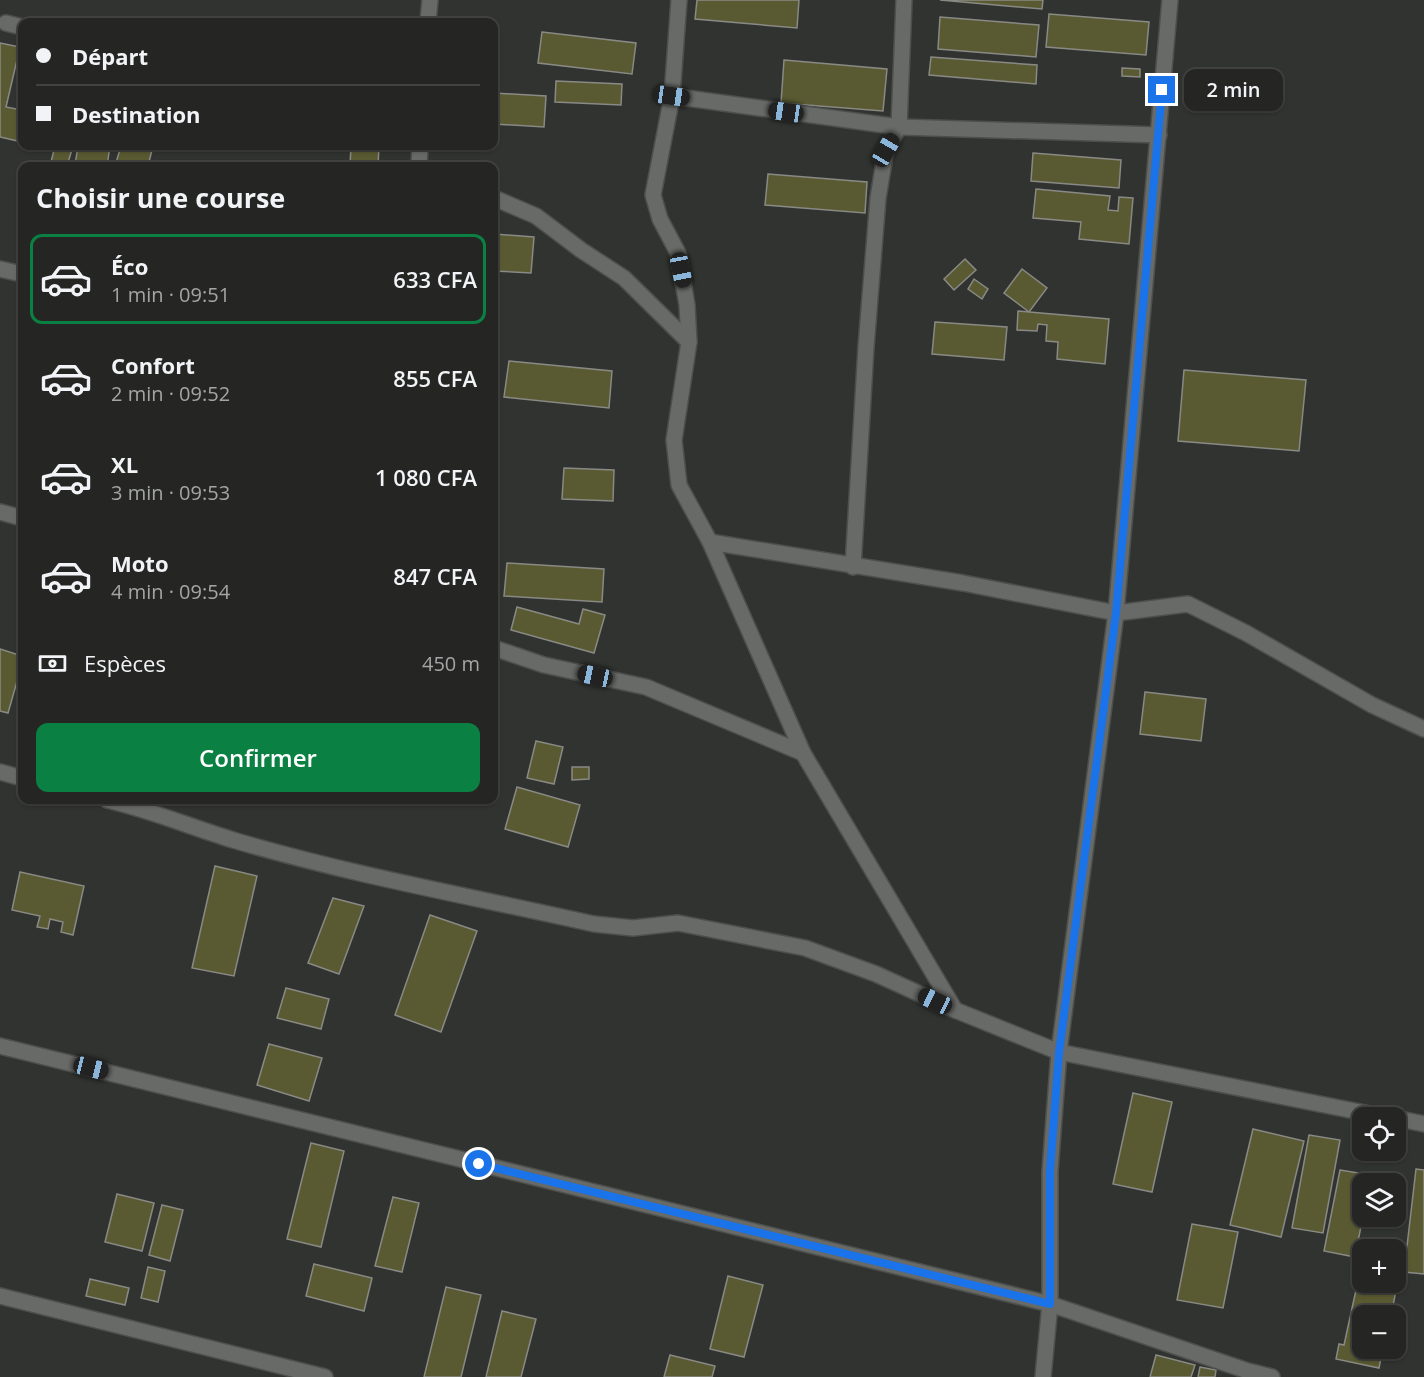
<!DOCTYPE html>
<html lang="fr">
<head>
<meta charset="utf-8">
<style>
  :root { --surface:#252624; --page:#313231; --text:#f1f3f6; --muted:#a3a5a6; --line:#424341; --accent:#0b8043 }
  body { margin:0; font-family:"Open Sans",sans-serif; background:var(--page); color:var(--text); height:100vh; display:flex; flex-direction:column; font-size:22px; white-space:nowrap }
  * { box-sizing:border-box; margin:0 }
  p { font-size:20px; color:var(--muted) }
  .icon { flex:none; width:33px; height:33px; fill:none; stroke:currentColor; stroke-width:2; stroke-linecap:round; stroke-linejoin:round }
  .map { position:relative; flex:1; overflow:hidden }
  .sheet { position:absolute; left:18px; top:162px; width:480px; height:642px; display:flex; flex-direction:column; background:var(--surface); border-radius:12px; box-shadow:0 2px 4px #0004,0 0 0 2px var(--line) }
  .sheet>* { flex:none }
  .guide { position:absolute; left:18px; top:18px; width:480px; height:132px; border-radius:12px; box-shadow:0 2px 4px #0004,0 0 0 2px var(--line); display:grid; align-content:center; height:132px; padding:0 18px; background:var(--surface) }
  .controls { position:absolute; left:1352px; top:1107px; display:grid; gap:12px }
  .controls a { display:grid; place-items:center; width:54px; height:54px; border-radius:12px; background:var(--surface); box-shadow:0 2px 4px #0004,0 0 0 2px var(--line); font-size:30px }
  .end { position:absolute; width:27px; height:27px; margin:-14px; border:8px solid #1a73e8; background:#fff; box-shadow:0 0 0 3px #fff }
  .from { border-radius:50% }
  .bubble { position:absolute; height:42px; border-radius:12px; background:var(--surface); box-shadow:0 2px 4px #0004,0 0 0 2px var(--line); font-size:20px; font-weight:600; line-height:42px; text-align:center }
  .car { position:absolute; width:18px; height:36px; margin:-18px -9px; border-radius:8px; box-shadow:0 0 4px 2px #0007; background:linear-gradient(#222 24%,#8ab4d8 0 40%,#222 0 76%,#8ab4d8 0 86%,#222 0) }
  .guide b { display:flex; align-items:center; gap:21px; height:57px; font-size:22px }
  .guide b+b { border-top:2px solid var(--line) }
  .guide i { width:15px; height:15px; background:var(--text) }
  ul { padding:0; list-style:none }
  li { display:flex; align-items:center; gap:18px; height:90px; margin:0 12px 9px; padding:0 6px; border:3px solid transparent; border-radius:12px }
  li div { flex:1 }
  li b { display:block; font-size:22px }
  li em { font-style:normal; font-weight:600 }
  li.active { border-color:var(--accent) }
  li>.icon { width:54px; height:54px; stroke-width:1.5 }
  h2 { padding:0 18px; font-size:27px; line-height:72px }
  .pay { display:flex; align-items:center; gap:15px; height:66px; padding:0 18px; font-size:22px }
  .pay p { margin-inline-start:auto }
  .primary-button { display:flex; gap:12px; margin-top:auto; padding:12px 18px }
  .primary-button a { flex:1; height:69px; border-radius:12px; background:var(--accent); color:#fff; font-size:24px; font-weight:600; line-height:69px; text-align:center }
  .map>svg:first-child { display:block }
</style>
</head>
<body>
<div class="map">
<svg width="1424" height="1377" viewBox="0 0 1424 1377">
  <rect width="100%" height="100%" fill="#313330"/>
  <!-- building -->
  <g fill="#595a31" stroke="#898985" stroke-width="1.5">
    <path d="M697,0H799L797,28L695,19Z"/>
    <path d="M940,0H1043L1042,9Z"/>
    <path d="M1049,14L1149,22L1146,55L1046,47Z"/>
    <path d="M940,17L1039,25L1036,57L938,49Z"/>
    <path d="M542,32L636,43L632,74L538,63Z"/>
    <path d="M0,43L20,47L6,107L22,110V142L0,137Z"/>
    <path d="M931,57L1037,65L1036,84L929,75Z"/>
    <path d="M784,60L887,69L883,111L781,103Z"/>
    <path d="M1122,68L1140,69V77L1122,76Z"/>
    <path d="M556,81L622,84L621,105L555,102Z"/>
    <path d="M494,93L546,96L544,127L494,124Z"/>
    <path d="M55,146H73L67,166L51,162Z"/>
    <path d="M78,146H110L107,166L75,165Z"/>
    <path d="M121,146H153L148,166H115Z"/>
    <path d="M351,146H379L378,166H350Z"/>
    <path d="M1033,153L1121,160L1119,188L1031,181Z"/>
    <path d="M768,174L867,182L865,213L765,205Z"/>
    <path d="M1036,189L1110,196L1108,210L1118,211L1119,197L1133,198L1129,244L1079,239L1081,222L1033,218Z"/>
    <path d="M494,234L534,237L531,273L494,271Z"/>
    <path d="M965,259L976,270L954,290L944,279Z"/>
    <path d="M1022,269L1047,288L1029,312L1004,293Z"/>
    <path d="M974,279L988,289L982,299L968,289Z"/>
    <path d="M1018,311L1109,319L1105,364L1057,359L1058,342L1046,341L1047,325L1038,324L1037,331L1017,330Z"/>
    <path d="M935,322L1007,327L1004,360L932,354Z"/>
    <path d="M509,361L612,371L609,408L504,397Z"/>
    <path d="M1184,370L1306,380L1299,451L1178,441Z"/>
    <path d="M564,468L614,470L613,501L562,499Z"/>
    <path d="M507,563L604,569L602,602L504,596Z"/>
    <path d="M517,607L579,624L583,609L605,615L594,653L511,630Z"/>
    <path d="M0,649L22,656V664L8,713L0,711Z"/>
    <path d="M1145,692L1206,699L1201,741L1140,734Z"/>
    <path d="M536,741L563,747L554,784L527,778Z"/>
    <path d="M572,767H589V779L572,780Z"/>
    <path d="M517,787L580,805L568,847L505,829Z"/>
    <path d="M215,866L257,876L234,976L192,968Z"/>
    <path d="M20,872L84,886L73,935L61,932L63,922L50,919L48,929L37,927L40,916L12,910Z"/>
    <path d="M333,898L364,906L339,974L308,963Z"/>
    <path d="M430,915L477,931L441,1032L395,1015Z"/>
    <path d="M286,988L329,999L321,1029L277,1018Z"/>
    <path d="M269,1044L322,1058L309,1101L257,1085Z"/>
    <path d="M1133,1093L1172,1102L1152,1192L1113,1184Z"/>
    <path d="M1253,1129L1304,1141L1281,1237L1230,1225Z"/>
    <path d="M1309,1135L1340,1140L1323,1233L1292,1228Z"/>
    <path d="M311,1143L344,1151L321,1247L287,1239Z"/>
    <path d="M1416,1169L1424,1170V1274L1404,1272Z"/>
    <path d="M1340,1170L1371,1175L1369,1184H1362L1363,1216L1355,1257L1324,1251Z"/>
    <path d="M117,1194L154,1203L142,1251L105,1242Z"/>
    <path d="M393,1197L419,1203L402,1272L375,1266Z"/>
    <path d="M162,1205L183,1210L170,1261L149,1255Z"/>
    <path d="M1192,1224L1238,1232L1223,1308L1177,1300Z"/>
    <path d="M314,1264L372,1278L364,1311L306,1296Z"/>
    <path d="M148,1267L165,1271L158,1302L141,1298Z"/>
    <path d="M1361,1267L1362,1282H1395V1274L1399,1275L1391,1316H1362V1348H1383L1379,1368L1336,1359L1339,1344L1344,1345Z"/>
    <path d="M728,1276L763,1285L744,1357L710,1349Z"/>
    <path d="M90,1279L129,1288L125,1305L86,1296Z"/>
    <path d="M446,1287L481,1295L461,1377H424Z"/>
    <path d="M502,1311L536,1319L521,1377H486Z"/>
    <path d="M670,1355L715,1366L712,1377H664Z"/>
    <path d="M1156,1355L1195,1365L1191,1377H1150Z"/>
    <path d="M1200,1367L1216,1370L1215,1377H1198Z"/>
  </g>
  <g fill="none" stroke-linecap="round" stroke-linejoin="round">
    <defs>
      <g id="street">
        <path d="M679,0L672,96L653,195L660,219L678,253L687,305L689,342L674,440L679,485L710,542L803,753L955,1010"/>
        <path d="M428,22L430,0"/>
        <path d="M6,23L22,27"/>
        <path d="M672,96L899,127L1159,135"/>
        <path d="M419,166L420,146"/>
        <path d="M494,198L536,216L581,250L624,278L689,342"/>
        <path d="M0,269L22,274"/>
        <path d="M0,512L22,518"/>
        <path d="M710,542L963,583L1116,613L1188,604L1246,633L1372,705L1424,729"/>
        <path d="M853,567L866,347L878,198L886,150L899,127L904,0"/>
        <path d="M494,648L544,665L646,687L803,753"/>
        <path d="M0,772L22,778"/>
        <path d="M107,800C150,810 191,827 233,840C351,875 474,897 594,924L633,928L678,923L805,948L876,974L955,1010L1059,1052L1390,1118"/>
        <path d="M0,1046L1050,1304L1248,1371L1272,1377"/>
        <path d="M1395,1118L1424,1124"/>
        <path d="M0,1296L325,1377"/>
        <path d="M1043,1377L1050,1304V1171L1059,1052L1116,613L1170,0"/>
      </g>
    </defs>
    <!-- street casing -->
    <use href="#street" stroke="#4d4f4d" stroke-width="18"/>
    <!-- street -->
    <use href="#street" stroke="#686a67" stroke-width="15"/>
  </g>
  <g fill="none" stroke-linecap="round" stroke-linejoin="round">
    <!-- route -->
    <path stroke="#1a73e8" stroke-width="8" d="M479,1164L1050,1304V1171L1059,1053L1116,613L1162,90"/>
  </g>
</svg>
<div class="controls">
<a><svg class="icon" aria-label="locate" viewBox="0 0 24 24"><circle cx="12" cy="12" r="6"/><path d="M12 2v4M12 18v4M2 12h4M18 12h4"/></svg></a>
<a><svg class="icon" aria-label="layers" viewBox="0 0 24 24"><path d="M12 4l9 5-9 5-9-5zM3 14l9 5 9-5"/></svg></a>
<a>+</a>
<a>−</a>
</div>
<i class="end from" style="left:479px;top:1164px"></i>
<i class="end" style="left:1162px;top:90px"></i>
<div class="bubble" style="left:1184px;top:69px;width:99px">2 min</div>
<i class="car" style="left:672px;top:96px;rotate:98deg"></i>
<i class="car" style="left:786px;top:112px;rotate:278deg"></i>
<i class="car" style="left:886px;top:150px;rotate:30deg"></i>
<i class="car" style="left:681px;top:270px;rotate:169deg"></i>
<i class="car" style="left:595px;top:676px;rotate:282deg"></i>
<i class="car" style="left:935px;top:1001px;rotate:295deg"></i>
<i class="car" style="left:91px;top:1068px;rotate:104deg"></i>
<div class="guide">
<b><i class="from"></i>Départ</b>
<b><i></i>Destination</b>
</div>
<section class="sheet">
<h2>Choisir une course</h2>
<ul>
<li class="active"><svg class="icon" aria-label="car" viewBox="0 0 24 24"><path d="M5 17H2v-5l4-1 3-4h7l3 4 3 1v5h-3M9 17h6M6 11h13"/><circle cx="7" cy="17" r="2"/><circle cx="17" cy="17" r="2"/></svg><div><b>Éco</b><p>1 min · 09:51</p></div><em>633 CFA</em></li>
<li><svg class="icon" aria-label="car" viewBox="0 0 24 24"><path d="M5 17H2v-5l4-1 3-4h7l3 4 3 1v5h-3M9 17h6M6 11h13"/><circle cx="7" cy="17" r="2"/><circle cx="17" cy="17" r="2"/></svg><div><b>Confort</b><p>2 min · 09:52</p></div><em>855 CFA</em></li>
<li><svg class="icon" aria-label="car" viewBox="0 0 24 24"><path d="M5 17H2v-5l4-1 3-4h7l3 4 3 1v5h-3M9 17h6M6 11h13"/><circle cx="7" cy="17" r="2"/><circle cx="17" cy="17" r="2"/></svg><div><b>XL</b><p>3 min · 09:53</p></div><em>1 080 CFA</em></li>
<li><svg class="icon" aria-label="car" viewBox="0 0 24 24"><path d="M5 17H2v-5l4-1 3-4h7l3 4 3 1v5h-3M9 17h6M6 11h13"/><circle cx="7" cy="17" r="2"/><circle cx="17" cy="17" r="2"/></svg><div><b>Moto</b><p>4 min · 09:54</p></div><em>847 CFA</em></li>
</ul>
<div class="pay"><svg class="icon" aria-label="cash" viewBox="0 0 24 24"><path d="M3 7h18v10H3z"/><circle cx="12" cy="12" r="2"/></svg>Espèces<p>450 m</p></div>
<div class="primary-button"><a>Confirmer</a></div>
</section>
</div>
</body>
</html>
